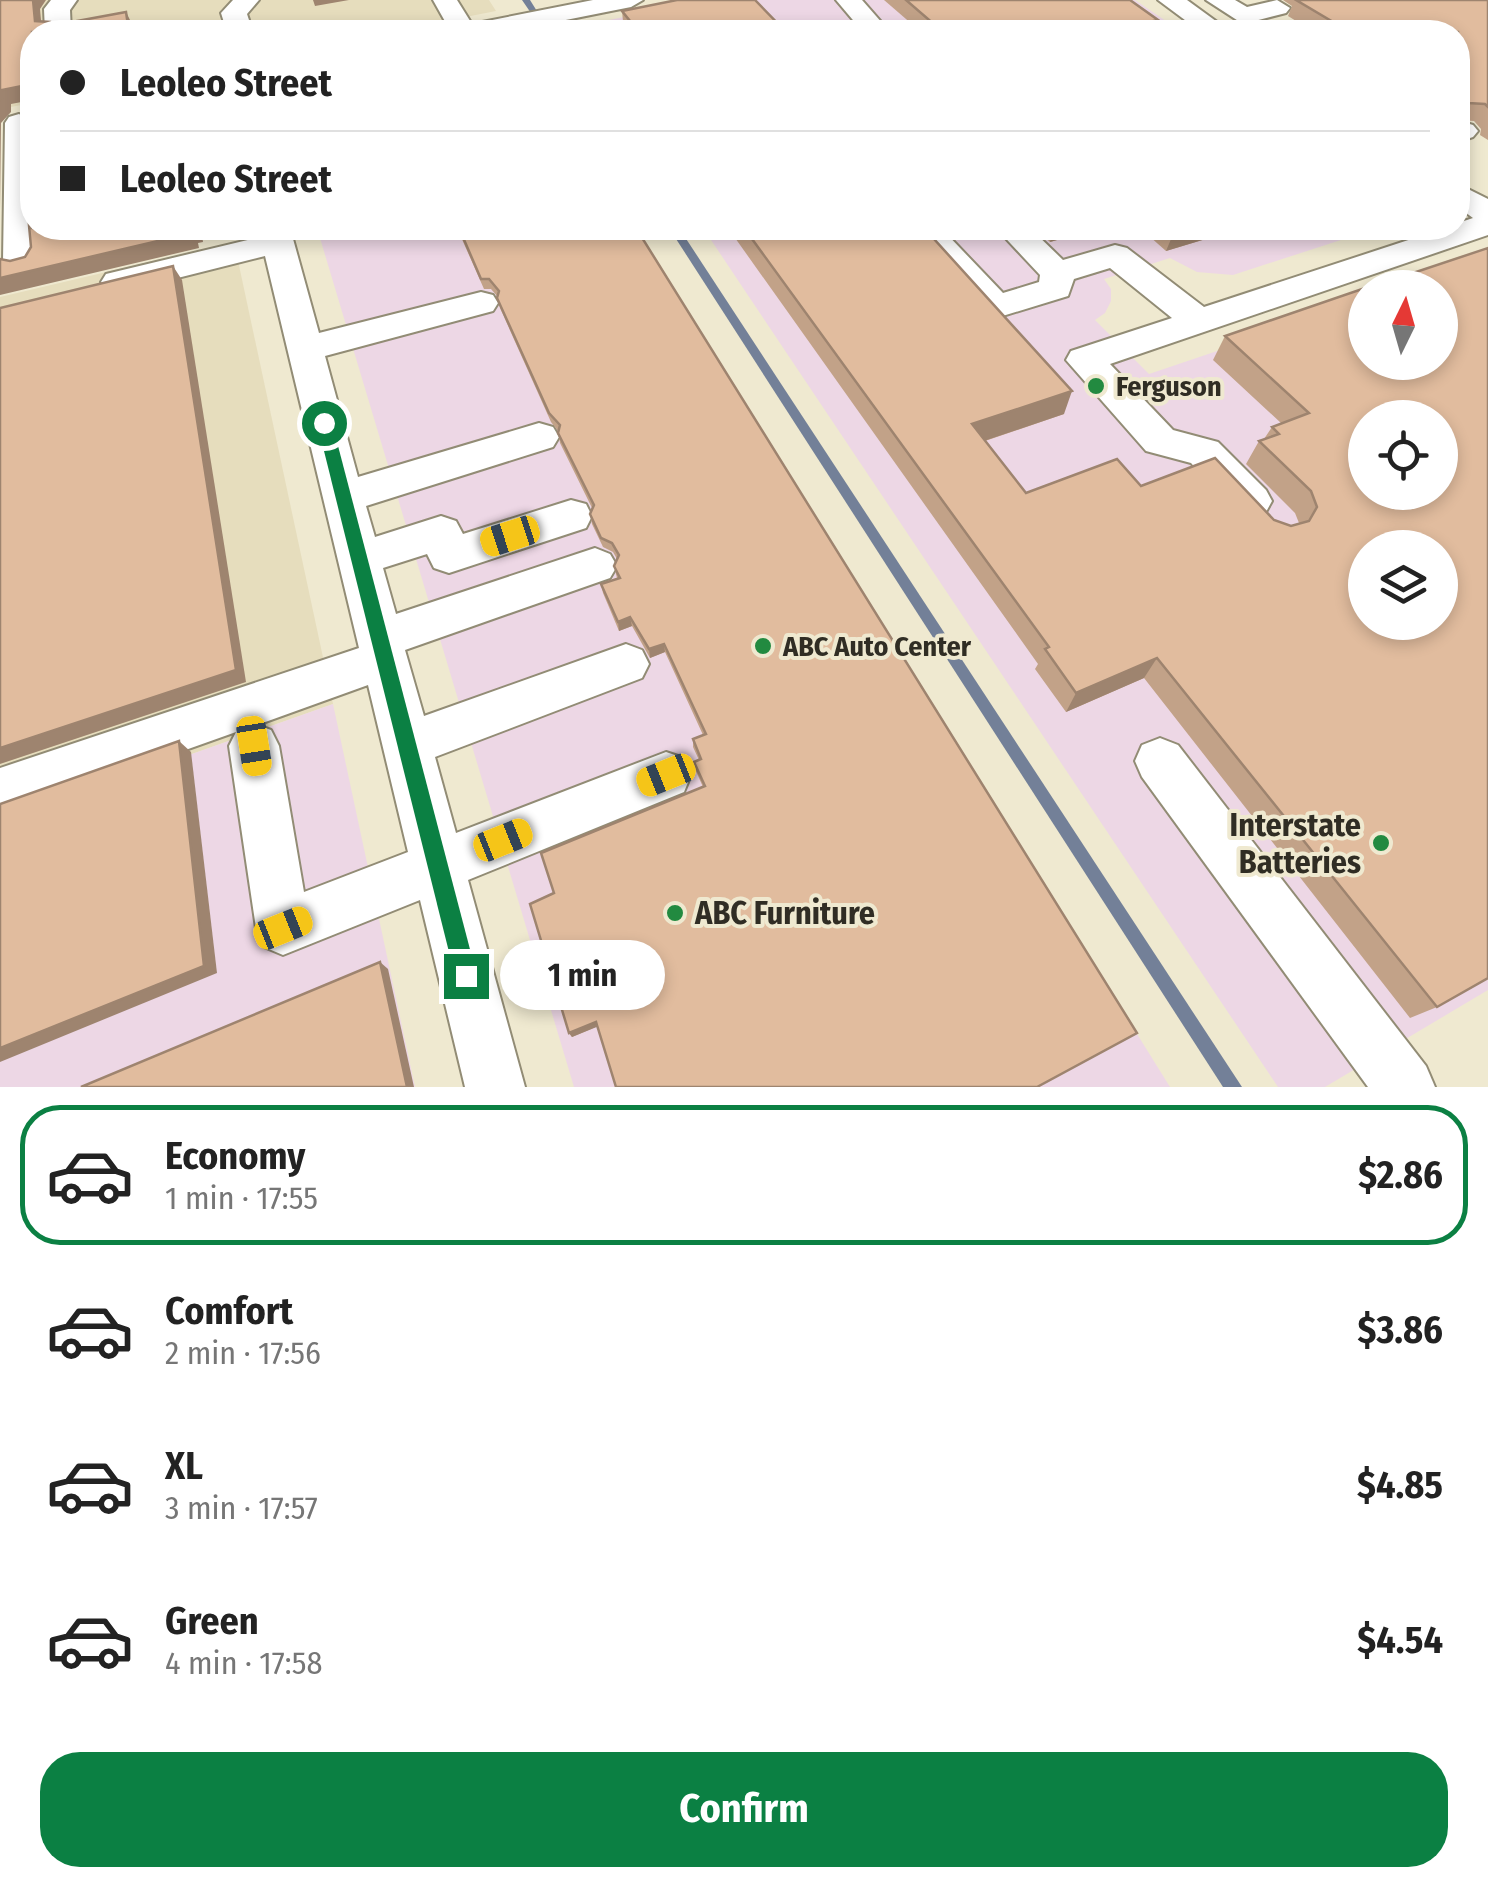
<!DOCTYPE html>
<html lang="en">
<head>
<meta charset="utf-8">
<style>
  :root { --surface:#fff; --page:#f6f6f6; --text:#222; --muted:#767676; --line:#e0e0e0; --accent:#0b8043 }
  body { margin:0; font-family:"Fira Sans Condensed",sans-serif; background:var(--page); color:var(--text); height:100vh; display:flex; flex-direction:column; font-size:38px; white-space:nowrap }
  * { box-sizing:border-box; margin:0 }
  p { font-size:32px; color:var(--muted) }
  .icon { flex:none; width:55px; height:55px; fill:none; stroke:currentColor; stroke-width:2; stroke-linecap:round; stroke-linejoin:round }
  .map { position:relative; height:1087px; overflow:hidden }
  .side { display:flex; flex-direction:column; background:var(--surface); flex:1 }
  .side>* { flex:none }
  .banner { position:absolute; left:20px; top:20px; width:1450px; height:220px; border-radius:40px; box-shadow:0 5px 15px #0003; display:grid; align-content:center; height:220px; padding:0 40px; background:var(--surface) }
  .needle { width:65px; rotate:5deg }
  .tools { position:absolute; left:1348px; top:270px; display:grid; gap:20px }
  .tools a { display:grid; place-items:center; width:110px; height:110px; border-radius:50%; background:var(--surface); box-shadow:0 5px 15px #0003; font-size:50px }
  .end { position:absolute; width:45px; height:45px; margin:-22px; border:12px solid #0b8043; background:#fff; box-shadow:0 0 0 5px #fff }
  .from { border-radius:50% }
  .bubble { position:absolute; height:70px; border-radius:35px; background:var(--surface); box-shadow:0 5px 15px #0003; font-size:32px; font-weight:700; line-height:70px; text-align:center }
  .car { position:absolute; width:30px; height:60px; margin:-30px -15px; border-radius:12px; box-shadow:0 0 8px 2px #0007; background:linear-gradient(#f5c518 24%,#345 0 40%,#f5c518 0 76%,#345 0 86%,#f5c518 0) }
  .banner b { display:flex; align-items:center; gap:35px; height:95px; font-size:38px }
  .banner b+b { border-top:2px solid var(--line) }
  .banner i { width:25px; height:25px; background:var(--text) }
  ul { padding:18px 0 0; list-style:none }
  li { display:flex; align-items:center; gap:30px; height:140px; margin:0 20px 15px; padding:0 20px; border:5px solid transparent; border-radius:40px }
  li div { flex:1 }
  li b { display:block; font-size:38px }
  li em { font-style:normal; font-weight:700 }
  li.selected { border-color:var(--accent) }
  li>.icon { width:90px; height:90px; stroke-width:1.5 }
  .button { display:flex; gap:20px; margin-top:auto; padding:20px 40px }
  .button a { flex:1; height:115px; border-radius:40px; background:var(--accent); color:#fff; font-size:40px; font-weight:700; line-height:115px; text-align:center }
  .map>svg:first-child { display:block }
</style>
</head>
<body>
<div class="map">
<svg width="1488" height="1087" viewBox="0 0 1488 1087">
  <rect width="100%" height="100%" fill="#efe9d0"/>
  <!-- built -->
  <g fill="#e6ddbd">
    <path d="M0,0H489L496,11L389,32H32V103L0,109Z"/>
    <path d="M234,242L333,704L0,822V297Z"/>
  </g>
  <!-- industrial -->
  <g fill="#edd7e5" fill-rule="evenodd">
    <path d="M707,0H1135L1182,32H573L570,28Z"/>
    <path d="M317,228H636L1170,1087H574Z"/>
    <path d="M703,228H1378L1233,275L1197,272L1170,258L1104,279L1111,289V301L1105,313L1095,320L1149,374L1365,301V362H1440V288L1488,262V990L1325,1087H1278ZM1365,418H1440V492H1365ZM1365,548H1440V622H1365Z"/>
    <path d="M333,704L415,1087H0V822Z"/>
  </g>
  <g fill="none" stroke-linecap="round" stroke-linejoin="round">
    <!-- stream -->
    <g fill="#738098" fill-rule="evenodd">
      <path d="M522,0H530L550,32H544Z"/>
      <path d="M669,228H679L1242,1087H1223Z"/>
    </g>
    <defs>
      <g id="minor">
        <path d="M51,0H77L70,10L71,32H45L44,9Z"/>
        <path d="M233,0H259L247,14L253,32H227L221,13Z"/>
        <path d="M433,0H457L472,24L593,0H643L631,7L506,32H451Z"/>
        <path d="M836,0H862L890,32H863Z"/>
        <path d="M1158,0H1187L1231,32H1201Z"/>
        <path d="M1206,0H1235L1247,7L1277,0L1290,8L1286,13L1243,24Z"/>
        <path d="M19,114L32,122V228H36L37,262L32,269L20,272L8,269L3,262L5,123L9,117Z"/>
        <path d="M1463,122L1473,125L1478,131L1473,137L1458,142V124Z"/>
        <path d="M1458,184L1488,199V235L1110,364L1173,430L1218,442L1266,490L1272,501L1266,512L1251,517L1236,512L1191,463L1146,451L1066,360L1071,351L1172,318L1110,268L1074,279L1068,296L996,318L984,315L908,228H941L1003,293L1039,282L1040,275L996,228H1030L1063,260L1115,245L1127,248L1204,307L1445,228H1458V223L1473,218L1458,207Z"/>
        <path d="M258,228H290L319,333L481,292L493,295L498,303L493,311L325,356L358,477L539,423L553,427L559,437L553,447L366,506L375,537L441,516L456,521L463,534L571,500L586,504L592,516L586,528L449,573L434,568L427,554L383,568L396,614L595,548L610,554L617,566L610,578L405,650L424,716L626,644L642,650L649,664L642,678L435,757L456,833L666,752L684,758L691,775L684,792L468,880L525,1087H465L420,900L283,955L264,947L256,928L229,746L236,732L0,816V768L359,648L265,256L118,293L106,290L101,282L106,274L260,237ZM368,685L408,852L304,892L279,746L271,730L257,725Z"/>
        <path d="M1160,738L1178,745L1426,1066L1435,1087H1368L1142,777L1135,761L1142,745Z"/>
      </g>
    </defs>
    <!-- minor casing -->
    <use href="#minor" stroke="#928c75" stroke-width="4"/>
    <!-- minor -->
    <use href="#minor" fill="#fff" fill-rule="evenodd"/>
  </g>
  <!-- wall -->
  <g fill="#c2a288">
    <path d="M884,0H1130L1154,32H921Z"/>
    <path d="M1283,0H1488V140L1480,135L1481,129L1474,121L1458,120V32H1314L1288,16L1292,6Z"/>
    <path d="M622,11L786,32H624Z"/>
    <path d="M457,228H636L1137,1033L617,1087L598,1026L572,1037L569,1033L554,893L703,787L695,769L694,762L699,760L693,747V739L703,735L665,652L650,658L632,626L619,631L603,593L601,584L617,578L614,566L617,559L613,552L603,547L592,524L590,514L592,508L560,443L558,431L551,422L500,308L497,296L491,289H484Z"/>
    <path d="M728,228H924L1064,414L985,441L1026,493L1141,486L1274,520L1291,526L1299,523L1295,513L1246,464L1259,441L1264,439L1272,427L1281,423L1213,360L1225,336L1365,288L1437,1007L1410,1018L1144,678L1066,712L1035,669L1038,664Z"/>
    <path d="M1035,228H1099L1050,242Z"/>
    <path d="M1140,228H1242L1166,251Z"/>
  </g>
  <!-- shaded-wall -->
  <g fill="#9e846f">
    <path d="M33,0H46L40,9L42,32L35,21Z"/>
    <path d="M313,0H349L315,6Z"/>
    <path d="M126,12L133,26L134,32H129Z"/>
    <path d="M1158,20L1154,32H1104Z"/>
    <path d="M32,84V100L11,104V112L1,123L0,210V100L2,90Z"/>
    <path d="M195,228H201L203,242L198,243L199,248L0,295V278Z"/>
    <path d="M1054,228H1099L1050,242Z"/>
    <path d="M1187,228H1242L1166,251L1174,232Z"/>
    <path d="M173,266L182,280L246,682L0,764V748Z"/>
    <path d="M1072,391L1064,414L966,447L972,424Z"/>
    <path d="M630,617L632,626L619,631L618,622Z"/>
    <path d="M664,644L665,652L650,658L649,649Z"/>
    <path d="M1157,658L1144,678L1066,712L1076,693Z"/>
    <path d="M179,741L191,752L217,973L0,1062V1048Z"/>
    <path d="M380,962L388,969L414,1087H407Z"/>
    <path d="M596,1022L599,1026L572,1037L569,1033Z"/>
  </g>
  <!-- building -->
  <g fill="#e1bc9e" stroke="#9e846f" stroke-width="2.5" fill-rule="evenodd">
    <path d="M0,0H33L35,21L50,22V26L126,12L129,32H32V84L2,90V98L0,100Z"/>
    <path d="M677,0H755L786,32H639L622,11Z"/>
    <path d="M906,0H1130L1158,20L1104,32H943Z"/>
    <path d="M1296,0H1488V107L1485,104L1468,103L1458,97V32H1350Z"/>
    <path d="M32,192V228H195H191L192,233L0,278V259L10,261L25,257L31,247L26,193Z"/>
    <path d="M459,228H636L1137,1033L1037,1087H616L596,1022L569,1033L530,904L554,893L541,853L705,786L694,762L701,759L693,739L706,734L664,644L649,649L630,617L618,622L601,584L620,578L614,566L619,555L612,543L601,538L590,514L594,505L558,433L560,425L549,413L497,298L499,291L489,279H481Z"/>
    <path d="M744,228H924L1072,391L972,424L1026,493L1117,459L1141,486L1215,458L1274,520L1291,526L1309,521L1317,507L1311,491L1259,441L1279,434L1272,427L1309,413L1225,336L1365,288V362H1440V288H1368L1488,248V978L1437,1007L1157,658L1076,693L1045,649L1049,647ZM1365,418H1440V492H1365ZM1365,548H1440V622H1365Z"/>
    <path d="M1169,228H1187L1174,232Z"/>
    <path d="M173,266L236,670L0,748V308Z"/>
    <path d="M179,741L204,966L0,1048V804Z"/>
    <path d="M380,962L407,1087H81Z"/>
  </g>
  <!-- route -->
  <path fill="#0b8043" d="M324,418L332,423L477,976L474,984L466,987L458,984L455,976L317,423Z"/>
  <!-- markers -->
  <g fill="#228a40" stroke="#efe9d0" stroke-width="4">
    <circle cx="1096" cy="386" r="10"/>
    <circle cx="763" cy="646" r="10"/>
    <circle cx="1381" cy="843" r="10"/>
    <circle cx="675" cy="913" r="10"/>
  </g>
  <g text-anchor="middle" stroke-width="8" stroke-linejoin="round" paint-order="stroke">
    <!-- poi labels -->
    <g font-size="28" font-weight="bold" fill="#302d24" stroke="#efe9d0" text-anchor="start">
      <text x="1116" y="396">Ferguson</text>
      <text x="783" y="656">ABC Auto Center</text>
    </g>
    <!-- near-poi labels -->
    <g font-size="32" font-weight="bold" fill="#302d24" stroke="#efe9d0" text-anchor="end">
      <text x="1361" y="836">Interstate<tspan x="1361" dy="37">Batteries</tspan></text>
      <text x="695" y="924" text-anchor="start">ABC Furniture</text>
    </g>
  </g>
</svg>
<div class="tools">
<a><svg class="needle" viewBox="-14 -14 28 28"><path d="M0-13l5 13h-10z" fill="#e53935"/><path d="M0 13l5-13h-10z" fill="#767676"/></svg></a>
<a><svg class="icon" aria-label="locate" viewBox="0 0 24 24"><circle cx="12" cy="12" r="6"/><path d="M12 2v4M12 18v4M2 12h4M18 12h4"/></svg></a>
<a><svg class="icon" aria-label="layers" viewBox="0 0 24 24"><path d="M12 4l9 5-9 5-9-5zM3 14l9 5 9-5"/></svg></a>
</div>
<i class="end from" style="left:324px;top:423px"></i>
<i class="end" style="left:466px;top:976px"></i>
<div class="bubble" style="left:500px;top:940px;width:165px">1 min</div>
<i class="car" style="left:510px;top:536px;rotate:252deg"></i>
<i class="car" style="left:254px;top:746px;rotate:171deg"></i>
<i class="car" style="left:666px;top:775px;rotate:248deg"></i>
<i class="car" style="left:503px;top:840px;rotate:68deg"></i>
<i class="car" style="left:283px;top:928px;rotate:68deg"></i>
<div class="banner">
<b><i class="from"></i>Leoleo Street</b>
<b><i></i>Leoleo Street</b>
</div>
</div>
<section class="side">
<ul>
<li class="selected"><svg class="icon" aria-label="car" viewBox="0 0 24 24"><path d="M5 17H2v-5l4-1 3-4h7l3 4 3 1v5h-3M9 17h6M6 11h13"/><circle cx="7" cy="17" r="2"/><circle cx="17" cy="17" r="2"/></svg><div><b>Economy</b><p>1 min · 17:55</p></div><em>$2.86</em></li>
<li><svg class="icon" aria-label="car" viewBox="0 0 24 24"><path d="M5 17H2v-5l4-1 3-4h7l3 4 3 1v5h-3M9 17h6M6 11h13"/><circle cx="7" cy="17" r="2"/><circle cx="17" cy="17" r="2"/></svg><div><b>Comfort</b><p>2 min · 17:56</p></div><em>$3.86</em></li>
<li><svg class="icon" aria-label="car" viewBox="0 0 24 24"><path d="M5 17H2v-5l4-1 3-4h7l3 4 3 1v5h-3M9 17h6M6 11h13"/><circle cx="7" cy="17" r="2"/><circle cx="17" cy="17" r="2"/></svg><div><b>XL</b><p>3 min · 17:57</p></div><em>$4.85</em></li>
<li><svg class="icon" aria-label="car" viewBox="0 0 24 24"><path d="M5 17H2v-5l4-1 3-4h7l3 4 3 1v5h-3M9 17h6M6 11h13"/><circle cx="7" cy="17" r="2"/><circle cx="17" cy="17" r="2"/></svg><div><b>Green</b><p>4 min · 17:58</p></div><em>$4.54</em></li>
</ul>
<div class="button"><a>Confirm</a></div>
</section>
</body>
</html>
